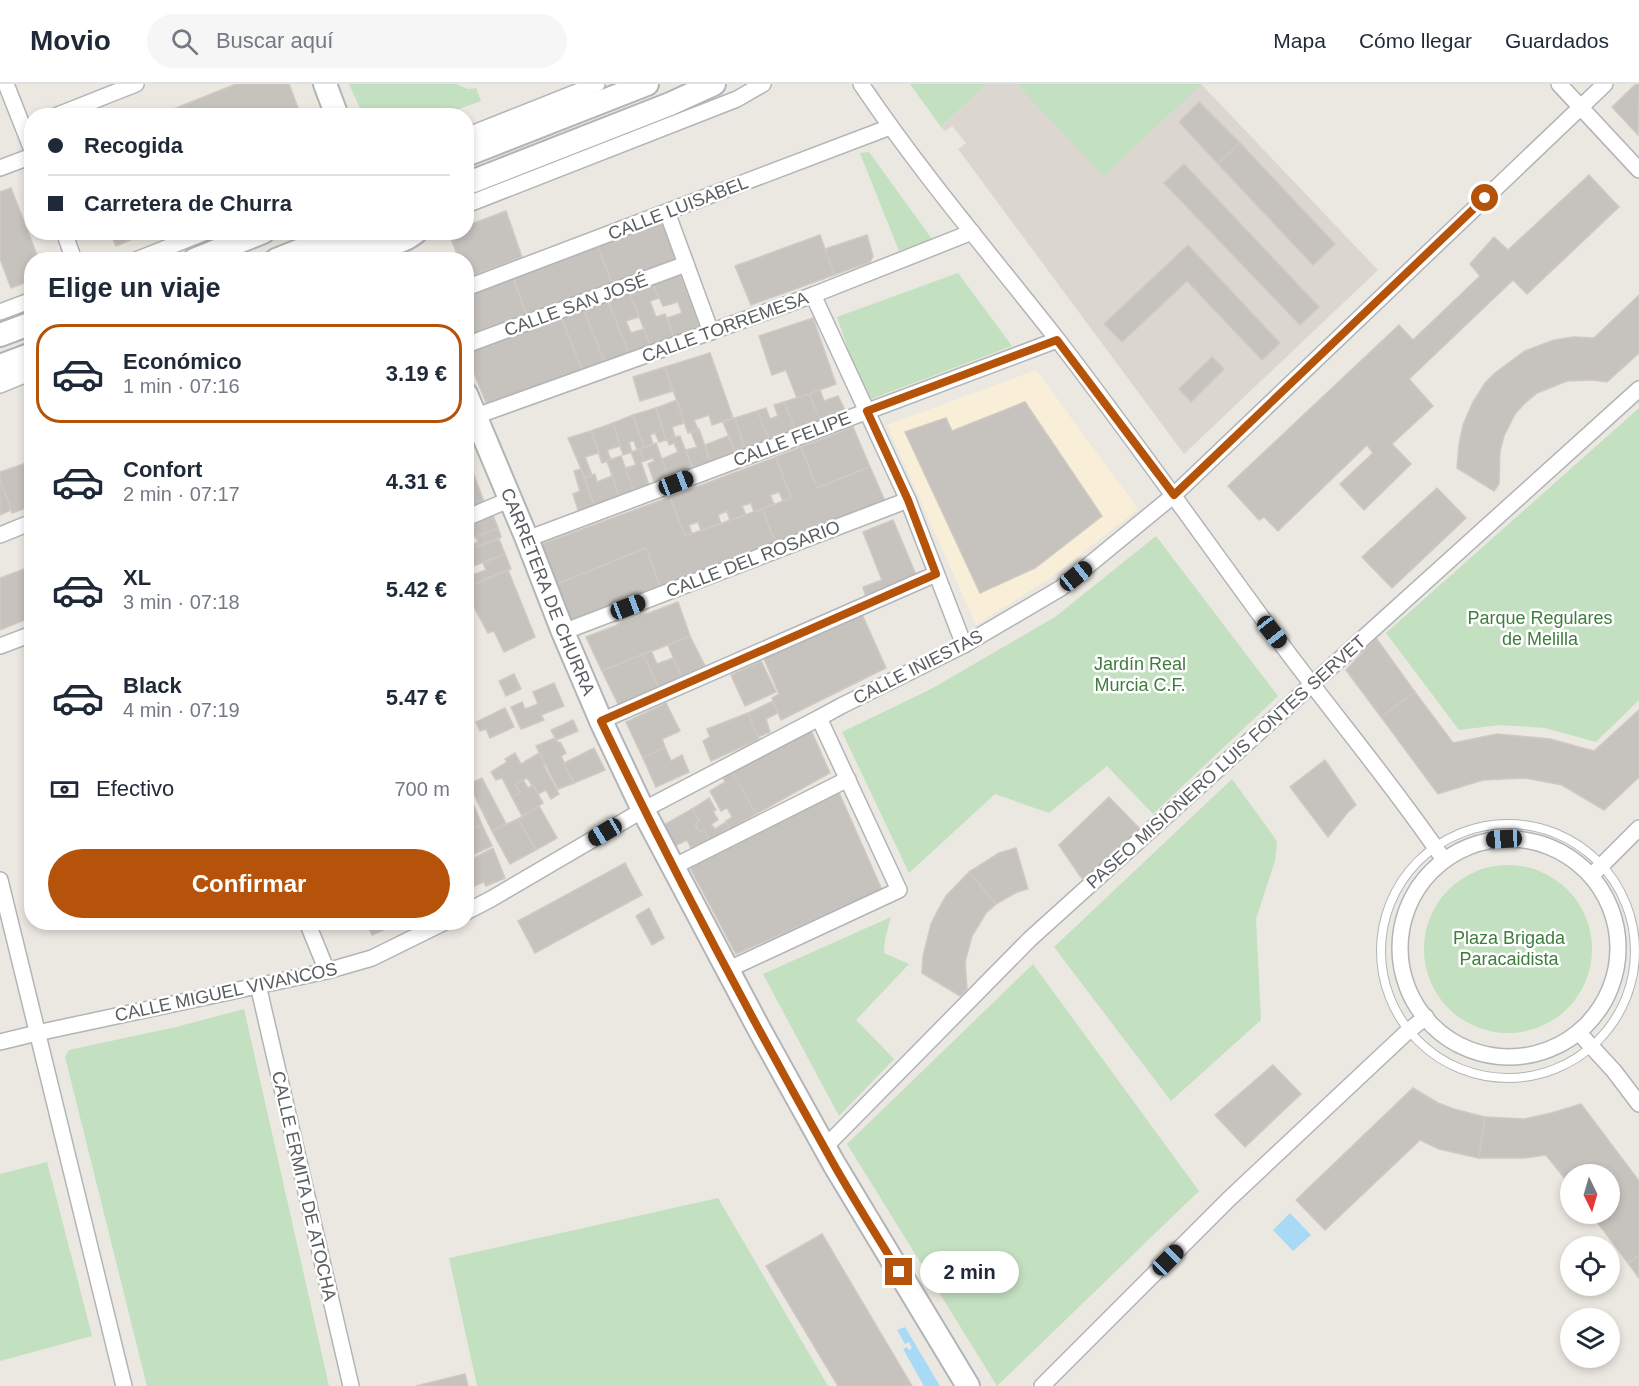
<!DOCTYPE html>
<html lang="es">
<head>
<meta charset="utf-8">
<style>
  :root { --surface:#fff; --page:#f6f6f7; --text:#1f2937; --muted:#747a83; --line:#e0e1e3; --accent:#b45309 }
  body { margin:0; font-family:Helvetica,sans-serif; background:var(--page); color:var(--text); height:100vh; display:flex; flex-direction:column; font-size:22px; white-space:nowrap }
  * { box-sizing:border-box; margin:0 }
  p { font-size:20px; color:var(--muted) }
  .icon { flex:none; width:33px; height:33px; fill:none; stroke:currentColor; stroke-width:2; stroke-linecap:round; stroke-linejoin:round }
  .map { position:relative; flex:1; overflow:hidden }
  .side { position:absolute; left:24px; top:168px; width:450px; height:678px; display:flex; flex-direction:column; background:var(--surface); border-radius:24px; box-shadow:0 3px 9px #0003 }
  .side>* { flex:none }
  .top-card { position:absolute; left:24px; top:24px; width:450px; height:132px; border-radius:24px; box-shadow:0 3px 9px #0003; display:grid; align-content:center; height:132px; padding:0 24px; background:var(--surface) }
  .needle { width:39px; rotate:175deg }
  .controls { position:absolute; left:1560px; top:1080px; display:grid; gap:12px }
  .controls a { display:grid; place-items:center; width:60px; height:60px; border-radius:50%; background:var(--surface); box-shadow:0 3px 9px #0003; font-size:30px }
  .end { position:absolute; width:27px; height:27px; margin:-14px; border:8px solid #b45309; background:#fff; box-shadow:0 0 0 3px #fff }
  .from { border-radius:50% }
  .bubble { position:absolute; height:42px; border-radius:21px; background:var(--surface); box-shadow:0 3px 9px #0003; font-size:20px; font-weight:700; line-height:42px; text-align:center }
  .car { position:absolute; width:18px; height:36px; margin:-18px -9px; border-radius:8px; box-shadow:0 0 4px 2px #0007; background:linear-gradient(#222 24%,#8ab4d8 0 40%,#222 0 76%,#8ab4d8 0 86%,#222 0) }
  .top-card b { display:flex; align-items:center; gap:21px; height:57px; font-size:22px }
  .top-card b+b { border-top:2px solid var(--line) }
  .top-card i { width:15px; height:15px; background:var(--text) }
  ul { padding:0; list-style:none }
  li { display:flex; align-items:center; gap:18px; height:99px; margin:0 12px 9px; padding:0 12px; border:3px solid transparent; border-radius:24px }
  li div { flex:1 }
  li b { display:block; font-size:22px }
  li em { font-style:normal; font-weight:700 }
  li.current { border-color:var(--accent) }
  li>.icon { width:54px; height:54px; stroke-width:1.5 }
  h2 { padding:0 24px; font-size:27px; line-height:72px }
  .pay { display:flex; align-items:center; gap:15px; height:66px; padding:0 24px; font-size:22px }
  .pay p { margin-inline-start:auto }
  .cta { display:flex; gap:12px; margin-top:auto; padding:12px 24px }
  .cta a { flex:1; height:69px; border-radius:36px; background:var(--accent); color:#fff; font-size:24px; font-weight:700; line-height:69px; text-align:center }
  header { display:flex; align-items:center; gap:36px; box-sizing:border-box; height:84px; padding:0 30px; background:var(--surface); border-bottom:2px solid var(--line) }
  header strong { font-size:28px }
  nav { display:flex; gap:33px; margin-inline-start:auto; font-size:21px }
  .search { width:420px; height:54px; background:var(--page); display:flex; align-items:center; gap:15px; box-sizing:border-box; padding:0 21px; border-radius:33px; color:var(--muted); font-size:22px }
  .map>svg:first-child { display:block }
</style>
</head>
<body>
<header>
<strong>Movio</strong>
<div class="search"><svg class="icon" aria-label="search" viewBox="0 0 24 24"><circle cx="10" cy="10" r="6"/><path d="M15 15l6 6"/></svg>Buscar aquí</div>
<nav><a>Mapa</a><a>Cómo llegar</a><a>Guardados</a></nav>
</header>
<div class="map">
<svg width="1639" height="1302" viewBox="0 0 1639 1302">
  <rect width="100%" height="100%" fill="#ebe8e1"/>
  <!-- commercial -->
  <path fill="#f9efd8" d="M1036,286L1138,425L1049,495L976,541L887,341Z"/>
  <!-- education -->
  <path fill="#dbd7d0" d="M986,0H1201L1378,186L1184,370L958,65L966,59L952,42L945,47L941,43Z"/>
  <!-- green -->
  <g fill="#c3e0c0">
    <path d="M349,0H456L468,5L476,4L481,17L442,31H363Z"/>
    <path d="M910,0H986L941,43Z"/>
    <path d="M1017,0H1201L1104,92Z"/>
    <path d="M869,68L932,155L899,167L860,69Z"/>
    <path d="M958,189L1012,262L866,317L837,233Z"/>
    <path d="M1639,324V616L1596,658L1545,644L1500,641L1459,646L1386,549Z"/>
    <path d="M1156,452L1278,612L1153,730L1107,682L1049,729L995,710L909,789L842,648L931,605L1055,533Z"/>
    <path d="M1232,695L1277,757L1275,777L1256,835L1261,936L1171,1017L1054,863Z"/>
    <circle cx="1508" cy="865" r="84"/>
    <path d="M891,833L885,855L884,869L909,880L856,936L894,975L839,1032L763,890Z"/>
    <path d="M1033,880L1199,1107L997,1302L847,1060Z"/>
    <path d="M244,925L329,1302H147L65,973L69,966L176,943Z"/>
    <path d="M47,1078L92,1252L0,1277V1090Z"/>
    <path d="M718,1114L828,1302H477L449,1174Z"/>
  </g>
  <!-- water -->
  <g fill="#a8daf5">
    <path d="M1290,1129L1311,1151L1293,1167L1273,1146Z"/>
    <path d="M905,1243L940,1302H924L903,1265L907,1263L909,1266L912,1264L909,1258L905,1260L897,1246Z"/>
  </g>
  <!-- building -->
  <g fill="#c6c3be" stroke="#cfc9c1" stroke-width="1.5">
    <path d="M236,0H289L301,32H156Z"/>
    <path d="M1636,0H1639L1638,51L1612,23Z"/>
    <path d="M1199,18L1240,59L1218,80L1179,38Z"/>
    <path d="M1240,59L1335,160L1313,181L1218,80Z"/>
    <path d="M1184,80L1319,223L1300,241L1164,99Z"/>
    <path d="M1589,91L1619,123L1527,210L1513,196L1409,295L1433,322L1392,360L1411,380L1364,426L1340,400L1373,369L1367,361L1278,447L1264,433L1259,436L1228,402L1399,241L1413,256L1480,192L1470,180L1494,153L1508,166Z"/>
    <path d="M11,104L39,176H32V196L11,204L0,175V108Z"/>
    <path d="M506,127L522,173L466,194V176H459L449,149L466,148V142Z"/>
    <path d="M667,136L681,174L612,200L598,162Z"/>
    <path d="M110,148H149L116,162Z"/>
    <path d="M820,151L834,191L751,221L735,182Z"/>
    <path d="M867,151L873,172L870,178L834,191L825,165Z"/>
    <path d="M1188,161L1280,259L1262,276L1187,197L1122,258L1104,240Z"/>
    <path d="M598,162L612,200L527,232L513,194Z"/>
    <path d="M679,188L701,245L675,255L667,234L682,229L678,218L663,222L652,198Z"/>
    <path d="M513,194L527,232L473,253L466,235V212Z"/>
    <path d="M652,198L659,214L650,217L656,233L665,230L675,255L651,263L629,207Z"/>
    <path d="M629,207L639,233L626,237L631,249L644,245L651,263L629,270L607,215Z"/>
    <path d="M1639,211V269L1607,298L1593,296L1567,297L1537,309L1524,320L1515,330L1504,352L1500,367L1499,400L1494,407L1457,384L1459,360L1463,341L1473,318L1485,299L1495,289L1525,267L1554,256L1574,253L1594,254Z"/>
    <path d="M607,215L629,270L605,279L583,224Z"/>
    <path d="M583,224L605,279L583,288L561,233Z"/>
    <path d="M561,233L583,288L487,321L466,269Z"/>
    <path d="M813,234L836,300L797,314L786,286L772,291L759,252Z"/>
    <path d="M710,269L733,334L712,341L709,331L694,336L698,346L688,349L665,283Z"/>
    <path d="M1212,273L1224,285L1191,318L1179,305Z"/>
    <path d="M665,283L673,307L640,317L633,293Z"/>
    <path d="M820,306L824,317L838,312L847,330L822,340L809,310Z"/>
    <path d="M809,310L822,340L797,350L784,318Z"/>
    <path d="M677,316L684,339L672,343L675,353L666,356L656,324Z"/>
    <path d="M784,318L797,350L771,359L757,327L766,324L770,335L778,332L774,321Z"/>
    <path d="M1025,318L1102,432L1035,484L980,509L905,348L946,334L952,347Z"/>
    <path d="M656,324L666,356L659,358L655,349L650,351L653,360L644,363L633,331Z"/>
    <path d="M757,327L771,359L746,369L735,334Z"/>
    <path d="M633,331L644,363L637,366L634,357L629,358L632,368L623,371L613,339Z"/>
    <path d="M735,334L746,369L737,372L723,338Z"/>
    <path d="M613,339L620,362L607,366L611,376L602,379L591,347Z"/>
    <path d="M853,343L870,383L817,404L801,363Z"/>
    <path d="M699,345L712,382L694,389L686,366L697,363L691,348Z"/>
    <path d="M591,347L599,369L585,373L592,391L585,394L568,354Z"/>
    <path d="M680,352L694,389L670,398L662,375L678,368L674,359L669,361L667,355Z"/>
    <path d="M728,352L737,372L712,382L705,361Z"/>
    <path d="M656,359L670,398L656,403L648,380L654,377L653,374L644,377L640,365Z"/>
    <path d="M801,363L817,404L870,383L885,417L776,460L762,425L791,414L776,373Z"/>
    <path d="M640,365L644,377L641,378L650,404L635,410L625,384L636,381L631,368Z"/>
    <path d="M621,372L635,410L620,415L607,377Z"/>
    <path d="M776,373L791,414L783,417L779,408L770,411L774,420L754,428L751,419L742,422L746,431L730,437L727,427L718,431L721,440L701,447L698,438L689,441L692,450L685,452L670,413Z"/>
    <path d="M32,377V422L12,429L0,395V388Z"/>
    <path d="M581,385L596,426L580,432L573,410L580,407L574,387Z"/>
    <path d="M595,390L597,398L612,392L621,417L596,426L585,394Z"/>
    <path d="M474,391L485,420L466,428V394Z"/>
    <path d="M0,395L11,426L0,431Z"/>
    <path d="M1437,404L1466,434L1392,504L1362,473Z"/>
    <path d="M670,413L685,452L762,425L776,460L661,505L646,464L555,501L539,461Z"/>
    <path d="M491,426L498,444L467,456L466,437Z"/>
    <path d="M893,436L917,493L866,513L863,503L882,496L863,448Z"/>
    <path d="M498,444L501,453L466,467V457L470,455L472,461L478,458L476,453Z"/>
    <path d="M499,455L505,470L466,485V474L470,472L468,466Z"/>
    <path d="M646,464L661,505L570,541L555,501Z"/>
    <path d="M505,470L511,485L471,501L467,493L486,486L483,479Z"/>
    <path d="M32,482V533L0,546V494Z"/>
    <path d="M508,486L535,553L504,568L494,547L488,549L466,508V504Z"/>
    <path d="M678,518L690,552L602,587L586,553Z"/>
    <path d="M861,528L886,584L781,636L772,614L779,610L762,570Z"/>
    <path d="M690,552L705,582L682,593L668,561Z"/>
    <path d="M1376,554L1415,608L1381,633L1346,586Z"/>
    <path d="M651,567L657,580L673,574L682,593L659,604L643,570Z"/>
    <path d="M643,570L659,604L619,622L602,587Z"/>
    <path d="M761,577L776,608L745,622L731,591Z"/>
    <path d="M514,590L521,605L506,612L499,597Z"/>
    <path d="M554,599L564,622L541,631L544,636L521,645L511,623L522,618L525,625L538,620L533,608Z"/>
    <path d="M1415,608L1453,659L1497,650L1550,655L1594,667L1639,626V693L1604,726L1562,701L1525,694L1483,696L1438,710L1381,633Z"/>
    <path d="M773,617L778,629L766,635L770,648L758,653L748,629Z"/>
    <path d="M666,619L680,647L662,655L665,663L643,674L626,638Z"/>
    <path d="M505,624L514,643L490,654L486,645L480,647L476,638Z"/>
    <path d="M748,629L759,655L711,677L703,657L710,653L707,645Z"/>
    <path d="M573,636L578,647L556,656L551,646Z"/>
    <path d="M810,644L830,689L756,730L732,687Z"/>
    <path d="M555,654L558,659L560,658L566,669L561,672L574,699L558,705L536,662Z"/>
    <path d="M665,663L671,677L682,671L689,688L656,703L643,674Z"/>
    <path d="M594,664L605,686L574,699L564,679Z"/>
    <path d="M515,669L521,680L539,669L546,681L544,682L559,710L551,715L546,706L538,710L527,694L515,700L520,708L512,713L502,694L496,696L491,688L507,678L505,675Z"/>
    <path d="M1325,676L1356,721L1348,728L1328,753L1290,703Z"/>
    <path d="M732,687L756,730L730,745L726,737L732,733L727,724L721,727L710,707L725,698L722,692Z"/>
    <path d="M482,694L506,740L492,747L469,700Z"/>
    <path d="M523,696L528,704L533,701L543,719L522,732L512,713L520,708L515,700Z"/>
    <path d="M837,704L882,806L736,870L688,780Z"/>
    <path d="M1109,713L1139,744L1084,796L1080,792L1059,761Z"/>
    <path d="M709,714L716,726L713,727L718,736L711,740L715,745L726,738L730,745L709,756L704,746L699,748L695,740L699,737L692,725Z"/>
    <path d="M472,717L482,741L466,747V720Z"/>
    <path d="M539,722L557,754L536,766L518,735Z"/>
    <path d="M692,725L699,737L695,740L699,748L704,746L709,756L691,764L687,756L675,762L662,742Z"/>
    <path d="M518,735L536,766L510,780L492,747Z"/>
    <path d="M482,741L492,762L466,774V747Z"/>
    <path d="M493,764L505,794L486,802L484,798L469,804L466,799V778Z"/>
    <path d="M1016,764L1028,805L1017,808L996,820L969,788L999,769Z"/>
    <path d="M625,779L642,811L535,869L518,837Z"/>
    <path d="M969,788L996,820L986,829L972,852L965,878L967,905L960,912L922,889L923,872L931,840L938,826L946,812Z"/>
    <path d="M649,824L664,854L652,861L636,832Z"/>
    <path d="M366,838H394L395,841L372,851Z"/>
    <path d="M1273,981L1301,1010L1245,1063L1215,1031Z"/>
    <path d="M1413,1004L1438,1019L1454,1025L1485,1033L1479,1074L1439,1065L1420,1056L1325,1146L1296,1116Z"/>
    <path d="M1581,1020L1639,1097V1171L1628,1179L1591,1130H1610V1090H1570V1101L1546,1071L1524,1074H1479L1485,1033L1524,1035L1551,1029Z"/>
    <path d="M822,1150L912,1302H838L766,1182Z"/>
    <path d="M1639,1171V1194L1628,1179Z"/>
    <path d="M465,1290L468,1302H416Z"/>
  </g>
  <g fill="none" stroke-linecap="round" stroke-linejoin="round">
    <defs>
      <circle id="lane" cx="1508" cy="867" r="127"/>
      <g id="street">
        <path d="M6,0L32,66"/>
        <path d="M861,0C921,89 991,171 1057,255C1130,350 1200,449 1271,546C1327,623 1390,696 1444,776"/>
        <path d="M1559,0L1639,86"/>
        <path d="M55,32L136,0"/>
        <path d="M466,52L597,0"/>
        <path d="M0,84L32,72"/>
        <path d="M466,121L737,15L763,0"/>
        <path d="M667,128L711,248"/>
        <path d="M64,148L74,176"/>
        <path d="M136,176L206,148"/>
        <path d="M320,176C338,169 355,162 374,161"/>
        <path d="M466,204L890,43"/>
        <path d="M813,211L908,416L964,561"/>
        <path d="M0,228L32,216"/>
        <path d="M466,261L686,180"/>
        <path d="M0,301L32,288"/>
        <path d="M468,335L813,211L972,148"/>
        <path d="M466,434L511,415"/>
        <path d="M0,451L32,438"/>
        <path d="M527,455L1057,256"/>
        <path d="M563,548L908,416"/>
        <path d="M0,562L32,550"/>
        <path d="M601,637L936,490"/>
        <circle cx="1509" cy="864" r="109"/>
        <path d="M673,783L848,695"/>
        <path d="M1592,791L1639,744"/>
        <path d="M0,796L124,1302"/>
        <path d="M466,828L491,815L643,726L819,634L841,622L964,561L1061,504L1174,411L1605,0"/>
        <path d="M307,838L327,887"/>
        <path d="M727,886L899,806L819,634"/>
        <path d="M258,901L351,1302"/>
        <path d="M1579,949L1614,987L1639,1020"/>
        <path d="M0,958L37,949L327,887L372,874L445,838"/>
        <path d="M825,1063L1030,855L1639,305"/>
        <path d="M1042,1302L1229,1115L1408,947L1426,933"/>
      </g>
      <g id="secondary">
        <path d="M325,0L337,32"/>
        <path d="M466,71L647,0"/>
        <path d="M466,100L670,20L714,0"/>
        <path d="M351,148C371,165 396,164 416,148"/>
        <path d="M194,176L263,148"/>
        <path d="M276,176L346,148"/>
        <path d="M0,251L32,239"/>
        <path d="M0,282L32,270"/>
        <path id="s1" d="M466,310L527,455L563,548L601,637L643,726L758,943L834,1080L968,1302"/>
      </g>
    </defs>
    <!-- lane casing -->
    <use href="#lane" stroke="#b2b4b8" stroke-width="10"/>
    <!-- street casing -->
    <use href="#street" stroke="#b2b4b8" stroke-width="18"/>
    <!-- secondary casing -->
    <use href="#secondary" stroke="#b1b4b8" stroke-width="26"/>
    <!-- lane -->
    <use href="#lane" stroke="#fff" stroke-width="8"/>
    <!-- street -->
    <use href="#street" stroke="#fff" stroke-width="15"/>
    <!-- secondary -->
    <use href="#secondary" stroke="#fff" stroke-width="22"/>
  </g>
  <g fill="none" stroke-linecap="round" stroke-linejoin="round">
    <!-- route -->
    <path stroke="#b45309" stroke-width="8" d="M899,1188C877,1152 854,1116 833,1079C751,934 673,787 601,637L936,490L908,416L867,327L1057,256L1174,411L1485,114"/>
  </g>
  <g text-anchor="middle" stroke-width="5" stroke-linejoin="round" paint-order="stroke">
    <!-- street labels -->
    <g font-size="18" fill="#5a5d61" stroke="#fff">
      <text transform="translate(678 124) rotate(-21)" y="6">CALLE LUISABEL</text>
      <text transform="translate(576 221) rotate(-20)" y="6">CALLE SAN JOSÉ</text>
      <text transform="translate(725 243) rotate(-20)" y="6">CALLE TORREMESA</text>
      <text transform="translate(792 355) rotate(-21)" y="6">CALLE FELIPE</text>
      <text transform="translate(753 475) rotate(-21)" y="6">CALLE DEL ROSARIO</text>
      <text dy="6" stroke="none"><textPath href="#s1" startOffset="214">CARRETERA DE CHURRA</textPath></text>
      <text transform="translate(918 583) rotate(-27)" y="6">CALLE INIESTAS</text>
      <text transform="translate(1226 678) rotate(-42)" y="6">PASEO MISIONERO LUIS FONTES SERVET</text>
      <text transform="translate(226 908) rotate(-12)" y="6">CALLE MIGUEL VIVANCOS</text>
      <text transform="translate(304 1102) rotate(77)" y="6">CALLE ERMITA DE ATOCHA</text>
    </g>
    <!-- park labels -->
    <g font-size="18" fill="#3f7d3d" stroke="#fff">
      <text x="1540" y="540">Parque Regulares<tspan x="1540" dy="21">de Melilla</tspan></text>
      <text x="1140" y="586">Jardín Real<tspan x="1140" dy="21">Murcia C.F.</tspan></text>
      <text x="1509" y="860">Plaza Brigada<tspan x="1509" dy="21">Paracaidista</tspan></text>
    </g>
  </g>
</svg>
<div class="controls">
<a><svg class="needle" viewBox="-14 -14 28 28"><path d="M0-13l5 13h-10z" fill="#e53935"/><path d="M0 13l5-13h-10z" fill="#747a83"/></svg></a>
<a><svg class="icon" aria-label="locate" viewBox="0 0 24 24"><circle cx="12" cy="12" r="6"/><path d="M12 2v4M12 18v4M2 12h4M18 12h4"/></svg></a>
<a><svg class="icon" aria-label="layers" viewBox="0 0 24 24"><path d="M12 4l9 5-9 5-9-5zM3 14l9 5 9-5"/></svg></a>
</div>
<i class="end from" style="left:1485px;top:114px"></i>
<i class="end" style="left:899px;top:1188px"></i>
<div class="bubble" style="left:920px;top:1167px;width:99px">2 min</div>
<i class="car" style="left:676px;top:399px;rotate:69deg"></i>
<i class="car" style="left:1076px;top:492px;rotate:51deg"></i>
<i class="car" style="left:628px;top:523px;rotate:69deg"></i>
<i class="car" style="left:1272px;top:548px;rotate:142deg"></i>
<i class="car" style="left:605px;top:748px;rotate:239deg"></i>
<i class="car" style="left:1504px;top:755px;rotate:267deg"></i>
<i class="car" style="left:1168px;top:1176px;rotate:45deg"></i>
<div class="top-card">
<b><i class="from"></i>Recogida</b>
<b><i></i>Carretera de Churra</b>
</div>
<section class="side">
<h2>Elige un viaje</h2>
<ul>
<li class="current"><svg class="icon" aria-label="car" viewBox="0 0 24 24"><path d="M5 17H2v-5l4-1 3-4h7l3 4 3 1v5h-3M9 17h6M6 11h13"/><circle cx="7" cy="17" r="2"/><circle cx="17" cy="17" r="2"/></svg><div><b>Económico</b><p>1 min · 07:16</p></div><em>3.19 €</em></li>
<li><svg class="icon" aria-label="car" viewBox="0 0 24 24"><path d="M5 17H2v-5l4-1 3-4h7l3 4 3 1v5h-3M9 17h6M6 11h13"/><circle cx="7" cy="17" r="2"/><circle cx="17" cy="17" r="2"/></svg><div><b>Confort</b><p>2 min · 07:17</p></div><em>4.31 €</em></li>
<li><svg class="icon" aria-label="car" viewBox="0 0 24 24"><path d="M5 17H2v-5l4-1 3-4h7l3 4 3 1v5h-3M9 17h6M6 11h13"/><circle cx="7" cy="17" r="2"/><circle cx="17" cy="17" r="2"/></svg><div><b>XL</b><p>3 min · 07:18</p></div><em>5.42 €</em></li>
<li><svg class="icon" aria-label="car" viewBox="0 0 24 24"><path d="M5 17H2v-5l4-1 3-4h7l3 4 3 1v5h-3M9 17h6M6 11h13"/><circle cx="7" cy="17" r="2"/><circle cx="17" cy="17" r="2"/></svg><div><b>Black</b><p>4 min · 07:19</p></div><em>5.47 €</em></li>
</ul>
<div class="pay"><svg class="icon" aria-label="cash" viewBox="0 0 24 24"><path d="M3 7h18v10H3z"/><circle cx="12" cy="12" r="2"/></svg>Efectivo<p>700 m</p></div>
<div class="cta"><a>Confirmar</a></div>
</section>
</div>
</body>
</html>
